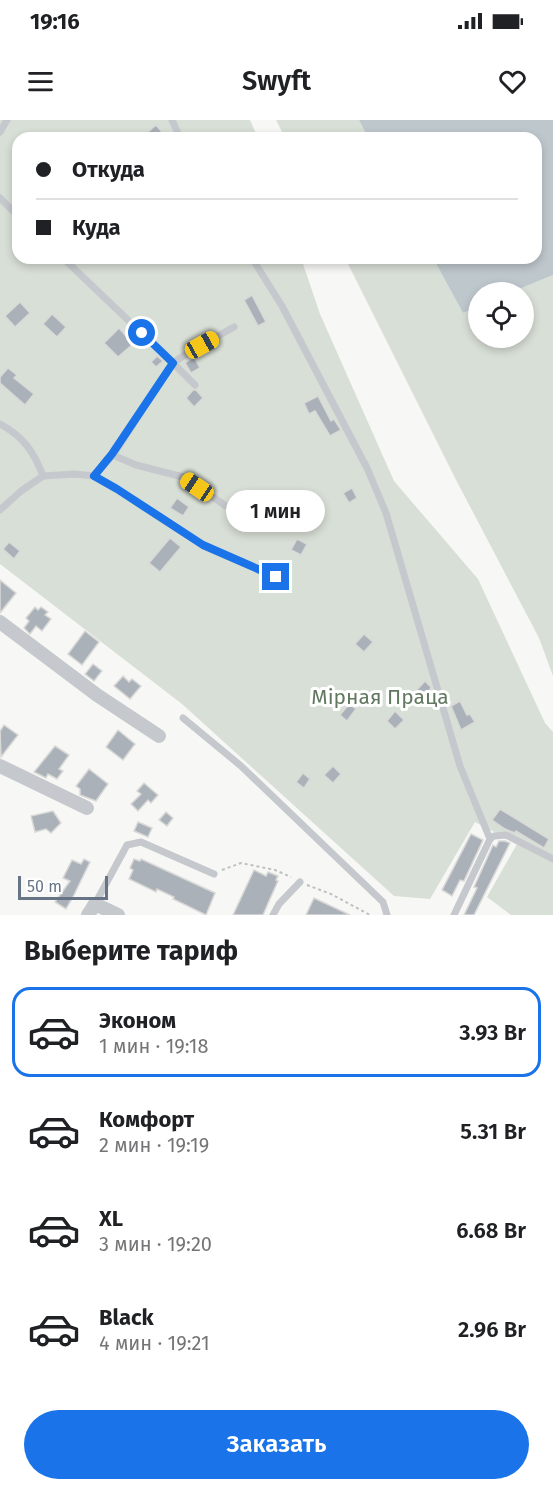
<!DOCTYPE html>
<html lang="ru">
<head>
<meta charset="utf-8">
<style>
  :root { --surface:#fff; --page:#f6f6f6; --text:#202124; --muted:#757577; --line:#e0e0e0; --accent:#1a73e8 }
  body { margin:0; font-family:"Fira Sans",sans-serif; background:var(--page); color:var(--text); height:100vh; display:flex; flex-direction:column; font-size:22px; white-space:nowrap }
  * { box-sizing:border-box; margin:0 }
  p { font-size:20px; color:var(--muted) }
  .icon { flex:none; width:33px; height:33px; fill:none; stroke:currentColor; stroke-width:2; stroke-linecap:round; stroke-linejoin:round }
  .map { position:relative; height:795px; overflow:hidden }
  .details { display:flex; flex-direction:column; background:var(--surface); flex:1 }
  .details>* { flex:none }
  .hud { position:absolute; left:12px; top:12px; width:530px; height:132px; border-radius:18px; box-shadow:0 3px 9px #0003; display:grid; align-content:center; height:132px; padding:0 24px; background:var(--surface) }
  .controls { position:absolute; left:468px; top:162px; display:grid; gap:12px }
  .controls a { display:grid; place-items:center; width:66px; height:66px; border-radius:50%; background:var(--surface); box-shadow:0 3px 9px #0003; font-size:30px }
  .scale { position:absolute; left:18px; bottom:15px; width:90px; box-sizing:border-box; padding-left:6px; border:3px solid #667486; border-top:0; font-size:16px; line-height:21px; white-space:nowrap; color:#667486; -webkit-text-stroke:4px #fff; paint-order:stroke }
  .end { position:absolute; width:27px; height:27px; margin:-14px; border:8px solid #1a73e8; background:#fff; box-shadow:0 0 0 3px #fff }
  .from { border-radius:50% }
  .bubble { position:absolute; height:42px; border-radius:21px; background:var(--surface); box-shadow:0 3px 9px #0003; font-size:20px; font-weight:600; line-height:42px; text-align:center }
  .car { position:absolute; width:18px; height:36px; margin:-18px -9px; border-radius:8px; box-shadow:0 0 4px 2px #0007; background:linear-gradient(#f5c518 24%,#345 0 40%,#f5c518 0 76%,#345 0 86%,#f5c518 0) }
  .hud b { display:flex; align-items:center; gap:21px; height:57px; font-size:22px }
  .hud b+b { border-top:2px solid var(--line) }
  .hud i { width:15px; height:15px; background:var(--text) }
  ul { padding:0; list-style:none }
  li { display:flex; align-items:center; gap:18px; height:90px; margin:0 12px 9px; padding:0 12px; border:3px solid transparent; border-radius:18px }
  li div { flex:1 }
  li b { display:block; font-size:22px }
  li em { font-style:normal; font-weight:600 }
  li.current { border-color:var(--accent) }
  li>.icon { width:54px; height:54px; stroke-width:1.5 }
  h2 { padding:0 24px; font-size:27px; line-height:72px }
  .cta { display:flex; gap:12px; margin-top:auto; padding:12px 24px }
  .cta a { flex:1; height:69px; border-radius:36px; background:var(--accent); color:#fff; font-size:24px; font-weight:600; line-height:69px; text-align:center }
  .status { display:flex; justify-content:space-between; align-items:center; height:42px; padding:0 30px; background:var(--surface); direction:ltr }
  .status svg { height:16px; fill:currentColor }
  header { display:flex; justify-content:space-between; align-items:center; height:78px; padding:0 24px; background:var(--surface); font-size:27px; font-weight:600 }
  .map>svg:first-child { display:block }
</style>
</head>
<body>
<div class="status"><b>19:16</b><svg viewBox="0 0 49 12"><path d="M0 12V9h3v3zM5 12V6h3v6zM10 12V3h3v9zM15 12V0h3v12zM26 1h20v11H26zM47 4h2v5h-2z"/></svg></div>
<header><svg class="icon" aria-label="menu" viewBox="0 0 24 24"><path d="M4 6h16M4 12h16M4 18h16"/></svg>Swyft<svg class="icon" aria-label="heart" viewBox="0 0 24 24"><path d="M12 20l-8-8c-3-5 5-10 8-4 3-6 11-1 8 4z"/></svg></header>
<div class="map">
<svg width="553" height="795" viewBox="0 0 553 795">
  <rect width="100%" height="100%" fill="#f7f8f5"/>
  <!-- green -->
  <g fill="#d8dfd6">
    <path d="M0,0H250L258,18H18V138H301L320,194L394,361L478,459L545,603L553,612V795H511L487,777L517,724L475,702L430,779L394,776L182,584L0,444Z"/>
    <path d="M276,0H359L368,18H285Z"/>
    <path d="M345,138H433L463,193L478,187V218H524V172H512L553,155V556L539,518L455,358Z"/>
  </g>
  <!-- water -->
  <path fill="#bec7cc" d="M359,0H553V155L512,172H478V187L463,193L433,138H536V18H368Z"/>
  <!-- building -->
  <g fill="#abb1b9" stroke="#d9d9d7" stroke-width="1.5">
    <path d="M156,5L167,18H141Z"/>
    <path d="M252,175L266,202L258,206L244,180Z"/>
    <path d="M20,182L30,193L15,207L5,196Z"/>
    <path d="M52,194L66,207L57,217L43,204Z"/>
    <path d="M119,208L133,224L118,237L104,223Z"/>
    <path d="M157,236L163,241L156,247L151,242Z"/>
    <path d="M194,237L200,248L191,253L185,243Z"/>
    <path d="M8,248L17,255L14,258L34,274L25,285L0,263V257Z"/>
    <path d="M193,270H196L203,278L194,287L186,278Z"/>
    <path d="M318,276L331,301L334,299L341,310L330,316L315,291L309,294L304,283Z"/>
    <path d="M352,368L357,378L349,383L343,373Z"/>
    <path d="M177,378L189,387L183,396L170,388Z"/>
    <path d="M170,418L181,427L160,452L149,443Z"/>
    <path d="M297,419L307,424L301,435L291,430Z"/>
    <path d="M9,422L20,431L14,439L3,429Z"/>
    <path d="M0,460L16,473L0,493Z"/>
    <path d="M35,487L38,490L41,487L48,492L45,495L51,499L42,511L36,506L30,514L24,508L29,501L26,498Z"/>
    <path d="M85,511L99,522L82,545L68,534Z"/>
    <path d="M364,514L373,522L364,532L355,524Z"/>
    <path d="M93,544L102,551L94,561L85,554Z"/>
    <path d="M123,556L129,562L132,559L141,566L130,579L114,566Z"/>
    <path d="M425,561L431,567L429,573L433,577L425,586L412,575Z"/>
    <path d="M460,581L467,595L470,594L475,602L461,610L451,586Z"/>
    <path d="M349,584L356,589L347,601L340,595Z"/>
    <path d="M395,591L404,600L395,609L387,601Z"/>
    <path d="M4,605L18,615L1,637L0,611Z"/>
    <path d="M118,610L135,624L123,640L106,627Z"/>
    <path d="M55,626L69,635L59,649L63,651L57,659L48,654L46,658L34,652Z"/>
    <path d="M333,646L341,654L333,663L324,655Z"/>
    <path d="M89,649L108,664L96,681L80,675V669L76,666Z"/>
    <path d="M303,653L310,659L304,668L296,662Z"/>
    <path d="M144,663L158,675L151,683L148,680L138,691L131,684L141,674L137,671Z"/>
    <path d="M500,689L549,719L544,728L516,711L515,713L505,709L492,700Z"/>
    <path d="M53,691L61,703L51,713L46,709L35,712L31,696Z"/>
    <path d="M166,692L173,698L167,706L159,700Z"/>
    <path d="M138,702L152,708L148,717L134,711Z"/>
    <path d="M471,714L483,720L464,761L460,760L452,776L442,770Z"/>
    <path d="M499,721H505L510,723L474,795H464L477,768L474,767L493,725L496,727Z"/>
    <path d="M84,739L90,742L73,777L66,789L55,782L70,761L63,758L72,740L81,744Z"/>
    <path d="M134,739L140,741L141,739L215,773L206,795L173,779L174,777L157,769L156,772L129,759L133,750L130,748Z"/>
    <path d="M254,750L266,756L268,752L278,756L276,760L278,761L269,781L263,795H233Z"/>
    <path d="M314,778L350,795H306Z"/>
  </g>
  <g fill="none" stroke-linecap="round" stroke-linejoin="round">
    <!-- path -->
    <g stroke="#bdbfc2" stroke-width="2" stroke-dasharray="3 3" stroke-linecap="butt">
      <path d="M222,750L241,743L275,750L291,757"/>
      <path d="M307,765L331,774L370,795"/>
    </g>
    <!-- service -->
    <g stroke="#c5c8cc" stroke-width="7">
      <path d="M172,0L180,18"/>
      <path d="M0,12L7,0"/>
      <path d="M0,78L18,96"/>
      <path d="M63,138L173,243L113,335"/>
      <path d="M252,138L282,186L367,348L386,393L460,646L490,719"/>
      <path d="M195,265L173,243L186,234L234,207"/>
      <path d="M0,304C23,316 34,332 43,356"/>
      <path d="M94,356L113,335L136,345L183,357L226,386"/>
      <path d="M0,390L21,371L43,356L75,354L94,356L117,369L203,425L276,457"/>
      <path d="M183,598L241,646L383,782L387,795"/>
      <path d="M95,784L127,725L141,722L214,754"/>
      <path d="M273,795L279,784L300,762"/>
      <path d="M454,795L490,719L494,716L506,715L553,739"/>
    </g>
    <!-- minor -->
    <g stroke="#c5c8cc" stroke-width="14">
      <path d="M0,502L97,575L159,616"/>
      <path d="M0,646L87,688"/>
      <path d="M88,795L95,784L118,795"/>
    </g>
  </g>
  <g fill="none" stroke-linecap="round" stroke-linejoin="round">
    <!-- route -->
    <path stroke="#1a73e8" stroke-width="8" d="M142,213L173,243L112,334L94,356L117,369L203,425L276,457"/>
  </g>
  <g text-anchor="middle" stroke-width="6" stroke-linejoin="round" paint-order="stroke">
    <!-- park labels -->
    <g font-size="21" fill="#637861" stroke="#fff">
      <text x="380" y="584">Мірная Праца</text>
    </g>
  </g>
</svg>
<div class="controls">
<a><svg class="icon" aria-label="locate" viewBox="0 0 24 24"><circle cx="12" cy="12" r="6"/><path d="M12 2v4M12 18v4M2 12h4M18 12h4"/></svg></a>
</div>
<div class="scale">50 m</div>
<i class="end from" style="left:142px;top:213px"></i>
<i class="end" style="left:276px;top:457px"></i>
<div class="bubble" style="left:226px;top:370px;width:99px">1 мин</div>
<i class="car" style="left:202px;top:225px;rotate:61deg"></i>
<i class="car" style="left:197px;top:367px;rotate:304deg"></i>
<div class="hud">
<b><i class="from"></i>Откуда</b>
<b><i></i>Куда</b>
</div>
</div>
<section class="details">
<h2>Выберите тариф</h2>
<ul>
<li class="current"><svg class="icon" aria-label="car" viewBox="0 0 24 24"><path d="M5 17H2v-5l4-1 3-4h7l3 4 3 1v5h-3M9 17h6M6 11h13"/><circle cx="7" cy="17" r="2"/><circle cx="17" cy="17" r="2"/></svg><div><b>Эконом</b><p>1 мин · 19:18</p></div><em>3.93 Br</em></li>
<li><svg class="icon" aria-label="car" viewBox="0 0 24 24"><path d="M5 17H2v-5l4-1 3-4h7l3 4 3 1v5h-3M9 17h6M6 11h13"/><circle cx="7" cy="17" r="2"/><circle cx="17" cy="17" r="2"/></svg><div><b>Комфорт</b><p>2 мин · 19:19</p></div><em>5.31 Br</em></li>
<li><svg class="icon" aria-label="car" viewBox="0 0 24 24"><path d="M5 17H2v-5l4-1 3-4h7l3 4 3 1v5h-3M9 17h6M6 11h13"/><circle cx="7" cy="17" r="2"/><circle cx="17" cy="17" r="2"/></svg><div><b>XL</b><p>3 мин · 19:20</p></div><em>6.68 Br</em></li>
<li><svg class="icon" aria-label="car" viewBox="0 0 24 24"><path d="M5 17H2v-5l4-1 3-4h7l3 4 3 1v5h-3M9 17h6M6 11h13"/><circle cx="7" cy="17" r="2"/><circle cx="17" cy="17" r="2"/></svg><div><b>Black</b><p>4 мин · 19:21</p></div><em>2.96 Br</em></li>
</ul>
<div class="cta"><a>Заказать</a></div>
</section>
</body>
</html>
